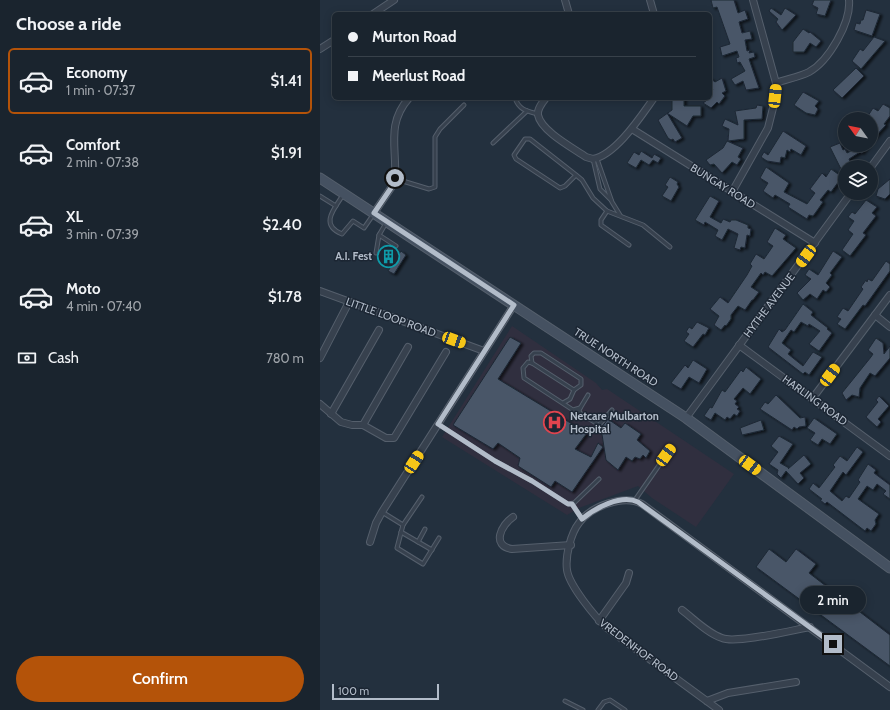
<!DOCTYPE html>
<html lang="en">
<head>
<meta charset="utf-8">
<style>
  :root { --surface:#1a242e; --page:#27303a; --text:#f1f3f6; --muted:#9fa4aa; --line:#38414a; --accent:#b45309 }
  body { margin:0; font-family:Cabin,sans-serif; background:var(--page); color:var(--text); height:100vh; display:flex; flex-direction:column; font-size:15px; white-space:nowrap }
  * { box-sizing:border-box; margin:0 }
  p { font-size:13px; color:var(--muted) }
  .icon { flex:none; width:22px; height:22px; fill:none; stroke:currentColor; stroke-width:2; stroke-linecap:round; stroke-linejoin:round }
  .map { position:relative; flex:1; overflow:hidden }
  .drawer { display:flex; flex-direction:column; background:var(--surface); width:320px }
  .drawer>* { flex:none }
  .guide { position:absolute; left:12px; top:12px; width:380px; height:88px; border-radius:6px; box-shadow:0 2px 10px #0003,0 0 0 1px var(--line); display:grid; align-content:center; height:88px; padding:0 16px; background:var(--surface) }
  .needle { width:26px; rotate:303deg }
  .controls { position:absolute; left:518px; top:112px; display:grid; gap:8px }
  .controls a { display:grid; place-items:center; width:40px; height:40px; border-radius:50%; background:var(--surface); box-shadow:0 2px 10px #0003,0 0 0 1px var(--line); font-size:20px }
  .scale { position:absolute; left:12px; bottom:10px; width:107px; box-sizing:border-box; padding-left:4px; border:2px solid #b2bcc9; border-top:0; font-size:11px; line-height:14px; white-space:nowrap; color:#b2bcc9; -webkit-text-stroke:3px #1c2633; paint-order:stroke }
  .end { position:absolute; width:18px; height:18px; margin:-9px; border:5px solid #b2bcc9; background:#111; box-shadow:0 0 0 2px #111 }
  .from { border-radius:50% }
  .bubble { position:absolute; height:28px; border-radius:14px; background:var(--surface); box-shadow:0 2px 10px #0003,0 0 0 1px var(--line); font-size:13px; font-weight:600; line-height:28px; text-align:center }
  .car { position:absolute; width:12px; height:24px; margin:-12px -6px; border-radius:5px; box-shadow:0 0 3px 1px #0007; background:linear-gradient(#f5c518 24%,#345 0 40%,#f5c518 0 76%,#345 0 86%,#f5c518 0) }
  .guide b { display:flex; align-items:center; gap:14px; height:38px; font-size:15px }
  .guide b+b { border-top:1px solid var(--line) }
  .guide i { width:10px; height:10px; background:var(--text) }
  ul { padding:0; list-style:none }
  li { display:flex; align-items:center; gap:12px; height:66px; margin:0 8px 6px; padding:0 8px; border:2px solid transparent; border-radius:6px }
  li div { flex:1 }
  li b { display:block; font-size:15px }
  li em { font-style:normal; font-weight:600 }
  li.active { border-color:var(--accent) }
  li>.icon { width:36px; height:36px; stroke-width:1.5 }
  h2 { padding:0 16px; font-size:18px; line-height:48px }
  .pay { display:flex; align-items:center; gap:10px; height:44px; padding:0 16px; font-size:15px }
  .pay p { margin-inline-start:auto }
  .cta { display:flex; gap:8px; margin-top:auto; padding:8px 16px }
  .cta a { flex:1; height:46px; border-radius:24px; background:var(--accent); color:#fff; font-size:16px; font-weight:600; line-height:46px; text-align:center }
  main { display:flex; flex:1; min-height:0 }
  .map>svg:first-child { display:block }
</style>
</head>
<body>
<main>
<section class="drawer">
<h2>Choose a ride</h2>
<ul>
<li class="active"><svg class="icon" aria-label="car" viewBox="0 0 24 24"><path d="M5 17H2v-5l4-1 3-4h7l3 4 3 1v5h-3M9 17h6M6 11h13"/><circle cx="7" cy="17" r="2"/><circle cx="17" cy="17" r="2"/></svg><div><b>Economy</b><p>1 min · 07:37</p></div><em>$1.41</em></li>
<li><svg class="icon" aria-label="car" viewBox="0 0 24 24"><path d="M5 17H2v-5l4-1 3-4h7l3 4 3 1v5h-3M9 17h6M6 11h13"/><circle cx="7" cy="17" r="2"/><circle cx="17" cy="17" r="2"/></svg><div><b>Comfort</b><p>2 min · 07:38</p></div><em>$1.91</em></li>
<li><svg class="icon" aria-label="car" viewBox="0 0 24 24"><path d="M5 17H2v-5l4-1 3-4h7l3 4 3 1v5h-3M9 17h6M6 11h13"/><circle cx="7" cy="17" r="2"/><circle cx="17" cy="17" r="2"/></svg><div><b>XL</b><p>3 min · 07:39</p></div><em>$2.40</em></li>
<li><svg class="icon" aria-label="car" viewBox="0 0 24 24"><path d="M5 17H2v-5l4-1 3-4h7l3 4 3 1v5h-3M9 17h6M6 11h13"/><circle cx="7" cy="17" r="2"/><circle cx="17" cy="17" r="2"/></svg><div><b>Moto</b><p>4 min · 07:40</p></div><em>$1.78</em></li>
</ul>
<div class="pay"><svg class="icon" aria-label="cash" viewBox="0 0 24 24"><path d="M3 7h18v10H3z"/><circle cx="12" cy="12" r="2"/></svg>Cash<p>780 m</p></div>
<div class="cta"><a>Confirm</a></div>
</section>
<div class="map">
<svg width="570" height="710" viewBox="0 0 570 710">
  <defs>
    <filter id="shadow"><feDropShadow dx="2.5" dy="1.5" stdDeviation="1" flood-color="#0009"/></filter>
  </defs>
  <rect width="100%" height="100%" fill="#23303e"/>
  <!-- medical -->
  <path fill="#302f3f" d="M192,326L276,383L282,390L287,389L414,474L376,527L332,498L318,486L259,508L247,515L122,437Z"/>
  <!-- building -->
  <g fill="#485767" stroke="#1e2835" filter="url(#shadow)">
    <path d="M391,0H414L418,13L425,10L428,19L419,22L422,33L430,31L432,39L425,40L427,51L430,50L429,53L434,52L435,57L429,59L439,88L426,90L423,81L415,85L411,79L425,71L420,62L417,63L416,58L419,57L417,51L402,56L400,47L410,44L397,7L393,8Z"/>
    <path d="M494,0H511L505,16L496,14L498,8L492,5Z"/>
    <path d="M451,8L461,15L465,8L476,15L462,30L456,22L458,19L449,11Z"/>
    <path d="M546,10L560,14L552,36L534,30L536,23L540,24L541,20H543Z"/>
    <path d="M483,29L489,33L490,32L501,41L496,47L490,43L484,52H473V42Z"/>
    <path d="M554,37L565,41L541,69L532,61L540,49L543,51Z"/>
    <path d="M536,68L544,76L522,98L513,90Z"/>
    <path d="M390,78L395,82L402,78L406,91L402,93L405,96L399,104L397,102L391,108L383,103L390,98V93L393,89L390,87Z"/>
    <path d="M483,92L499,101L495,106L498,109L495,115L486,113L474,105Z"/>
    <path d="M352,98H364V106H381V116H373L367,126L347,113L362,138L355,142L353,139L351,140L348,138L338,120L352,110Z"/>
    <path d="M563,104L570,108V116L564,124L566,125L551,141V119H546L553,108L558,111Z"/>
    <path d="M437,105L443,106L442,119L424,120V139L408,141L409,129L402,126L405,119L418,125L415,111L436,108Z"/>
    <path d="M463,131L486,146L481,155L471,149L470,152L467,150L465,158L461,157L460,163L447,161L441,157L444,152L448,155Z"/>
    <path d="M407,141L423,148L418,157L421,159L417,165L412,162L402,173L394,164L390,165L386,160L403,148Z"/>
    <path d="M520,143L523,150L525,149L527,153L533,150L537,145H548L542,153L540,152L529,159L531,165L521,169L510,147Z"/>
    <path d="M321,151L332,158L334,154L341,158L338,163L333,160L329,165L321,160L316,168L307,163L314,152L319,155Z"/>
    <path d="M446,167L469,183L464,192L487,204L495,193L490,189L502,173L506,177L511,169L525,179V185L519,181L511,192L508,190L500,200L503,202L496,212L493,216L489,215L487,219L468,207L470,204L455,195L453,198L443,191L448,183L440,178Z"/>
    <path d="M350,177L358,182L357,184L359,187L351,201L342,196L348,187L345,185Z"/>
    <path d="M570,179V194L565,199L556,196L558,189Z"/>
    <path d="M390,196L399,201L390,217L401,223L403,219L410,222L411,220H416L428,225V228L431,229L430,236L427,235L425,248L421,247L420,250L414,248L418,234L408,229L402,240L395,236L398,230L385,222L384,225L375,220Z"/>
    <path d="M546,200L557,207L552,213L556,216L543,233L546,235L530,256L522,250L533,234L528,230L534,221L528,217L532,212L535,214Z"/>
    <path d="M455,228L466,235L463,239L476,248L452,276L445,272L443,275L441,273L431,287L439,292L433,300H432L425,310L418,306L411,315V319L406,326L405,325L401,330L394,325L399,316L390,309L400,297L408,303L427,275L432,266L430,264L436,254L444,259L453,246L447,242Z"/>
    <path d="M68,247L79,254L81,251L86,255L74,274L68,271L70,268L59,262Z"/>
    <path d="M513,251L522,257L510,273L512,275L506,283L510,287L506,292L503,290L497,299L490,294L483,300L477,293L491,279L485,275L489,269L498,275Z"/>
    <path d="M566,261L570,264V271L545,306L543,305L525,329L517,324L521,319L517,317L523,308L528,311L543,289L541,287L546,280L547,282L548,279L552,281Z"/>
    <path d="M483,304L493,312L491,315L508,328L507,329L512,333L499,351L489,344L500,331L489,324L488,326L481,322L474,332L471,330L462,343L471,350L468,354L483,366L493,352L502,357L489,375L485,372L483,374L448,347L459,329L462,332L465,330Z"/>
    <path d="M377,322L389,328L385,335L383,334L373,347L364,341L369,334L366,332L369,327L372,329Z"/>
    <path d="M190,337L201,343L178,379L267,433L255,449L271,457L278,443L283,447L252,492L235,481L231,487L198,466L200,458L178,443L173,449L133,425Z"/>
    <path d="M556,338L563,343L564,354L570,346V358L555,376L550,373L540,388L539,397L532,395L526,400L522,393L551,357L553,354L548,350Z"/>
    <path d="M373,360L387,369L379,383L369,377L361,389L351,383L365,365L368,368Z"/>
    <path d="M426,367L441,379L430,394L423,388L414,399L417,401L415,404L419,407L417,409L420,411L417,416L414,414L410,419L407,417L405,420L395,413L391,420L384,416L390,407L392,408L402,390L405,392L421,370L423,372Z"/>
    <path d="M456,395L480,418L485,417L486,426L479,427L477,429L474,427L472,430L440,409L445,402L448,404Z"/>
    <path d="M559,396L569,406L558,419L561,422L557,427L546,417L558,402L556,400Z"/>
    <path d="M494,418L517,434L510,444L502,439L498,445L490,440L495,433L487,428Z"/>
    <path d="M288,419L301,428L305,423L321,434L317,440L330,451L326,458L323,455L320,459L315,457L312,461L306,457L298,470L286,460L281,428Z"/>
    <path d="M441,420L444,430L422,435L420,428Z"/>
    <path d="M459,436L473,444L460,463L469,468L468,469L484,455L491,464L480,473L484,478L478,484L466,471L461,478L457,474L458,470L449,464L458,452L451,446Z"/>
    <path d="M537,447L543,452L526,475L523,472L510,491L522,501L526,496L529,498L540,482L538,480L548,464L556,470L554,473L570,485V499L563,494L566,491L557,484L553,490L547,486L538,499L559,514L555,520L556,524L551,531L547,528L545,531L507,502L505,504L500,500L502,499L489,489L493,483L499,488L515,467L513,465L520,456L527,461Z"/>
    <path d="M449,549L466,562L476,549L496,564L489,573L570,635V666L436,567Z"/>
  </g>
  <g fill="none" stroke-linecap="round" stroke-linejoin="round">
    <defs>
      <g id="lane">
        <path d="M195,98C199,110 207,111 218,114"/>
        <path d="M173,143L207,111"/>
        <path d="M273,159L280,189L291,200"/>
        <path d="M277,159L292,202L300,215"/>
        <path d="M256,175L245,186L240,188L196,159L194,155L205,139H210L256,175L262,180L273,198L287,211L323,225L350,247"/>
        <path d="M76,179L109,189L115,187V137L120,129L144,105"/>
        <path d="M23,195C13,210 0,225 22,234L33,221L44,228L53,215"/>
        <path d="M0,196L16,206"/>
        <path d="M287,211L281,220V225L309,245"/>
        <path d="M59,235L76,246"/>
        <path d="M56,253L59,235L66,223"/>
        <path d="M212,363L211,356L214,353H221L261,379V385L254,390"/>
        <path d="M268,395L259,410L260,413L279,425L292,410"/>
        <path d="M243,403L250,399L254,390L212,363L208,362L203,368L204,378L253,410L260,408"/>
        <path d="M118,424L175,461L212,481L248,504L254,503L279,479"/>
        <path d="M102,497L83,525L77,548L103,564L119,538"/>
        <path d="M315,500L351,448"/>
        <path d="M252,504L262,519"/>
        <path d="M62,512L83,525"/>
        <path d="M81,532L112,550"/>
        <path d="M98,542L105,529"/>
        <path d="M245,701L263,710"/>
        <path d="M278,710L284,702L290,700L305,710"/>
      </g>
      <g id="street">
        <path d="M245,0L249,14"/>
        <path d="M330,0L334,14"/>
        <path d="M53,14L74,0"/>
        <path d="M0,49L14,40"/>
        <path d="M456,83C467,79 479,77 489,72C509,61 531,22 529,0"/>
        <path d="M226,98C222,103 217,109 218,115C221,131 253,148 266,157L273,159C296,155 321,116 334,98"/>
        <path d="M312,129L495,243"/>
        <path d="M551,167L570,141"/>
        <path d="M412,192L448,128L453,108L456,83L433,0"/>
        <path d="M54,213L73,185L75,179C77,148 66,124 89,98"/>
        <path d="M0,291L164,351"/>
        <path d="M555,315L570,327"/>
        <path d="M419,345L570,456"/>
        <path d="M0,358L29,302"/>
        <path d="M492,399L570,295"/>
        <path d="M0,404L21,422L32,425H43L66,438H74L126,352"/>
        <path d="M11,414L59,330"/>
        <path d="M366,418L531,193"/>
        <path d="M43,425L88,347"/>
        <path d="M193,517C181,525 171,546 192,549L251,545"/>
        <path d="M50,542L56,523L62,512L194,305"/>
        <path d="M362,610C374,619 387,633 402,638C416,644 473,630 490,627"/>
        <path d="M279,621L306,583L309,573"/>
        <path d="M387,701L408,693L476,682"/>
        <path d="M399,710L287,628C275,617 249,585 247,570C245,556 251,533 259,523C271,506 304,494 322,504L570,687"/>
      </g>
      <path id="secondary" d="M0,178L366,418L570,568"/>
    </defs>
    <!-- lane casing -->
    <use href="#lane" stroke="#555f6c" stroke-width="5"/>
    <!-- street casing -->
    <use href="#street" stroke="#555f6c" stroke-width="8"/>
    <!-- secondary casing -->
    <use href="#secondary" stroke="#555f6c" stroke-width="11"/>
    <!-- lane -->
    <use href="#lane" stroke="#37414e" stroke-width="3"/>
    <!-- street -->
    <use href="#street" stroke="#37414e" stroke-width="6"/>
    <!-- secondary -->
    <use href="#secondary" stroke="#455161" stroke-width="9"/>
  </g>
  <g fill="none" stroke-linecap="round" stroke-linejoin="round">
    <!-- route -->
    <path stroke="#b2bcc9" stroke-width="5" d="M75,178L73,185L54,213L194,305L118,424L175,461L212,481L248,504H252L262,519C275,508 301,494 318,502L513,644"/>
  </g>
  <!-- icons -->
  <defs>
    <symbol id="building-ring" viewBox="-11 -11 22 22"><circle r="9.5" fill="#1c2633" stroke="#0f9aa8" stroke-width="1.5"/><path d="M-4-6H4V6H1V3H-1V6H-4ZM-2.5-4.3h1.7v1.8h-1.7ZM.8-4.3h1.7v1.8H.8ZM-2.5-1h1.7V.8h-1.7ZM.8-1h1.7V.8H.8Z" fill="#0f9aa8"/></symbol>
    <symbol id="hospital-ring" viewBox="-11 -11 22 22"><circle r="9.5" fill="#1c2633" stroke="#e0444e" stroke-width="1.5"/><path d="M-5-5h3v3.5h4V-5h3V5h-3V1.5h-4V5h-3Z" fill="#e0444e"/></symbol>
  </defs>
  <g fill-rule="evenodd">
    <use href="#building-ring" x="56" y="244" width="25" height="25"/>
    <use href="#hospital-ring" x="222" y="410" width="25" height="25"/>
  </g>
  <g text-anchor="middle" stroke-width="3" stroke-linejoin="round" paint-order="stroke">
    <!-- street labels -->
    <g font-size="11" fill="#b2bcc9" stroke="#1c2633">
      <text transform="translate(403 186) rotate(32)" y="4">BUNGAY ROAD</text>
      <text transform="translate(449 305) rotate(-53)" y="4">HYTHE AVENUE</text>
      <text transform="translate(71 317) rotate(20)" y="4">LITTLE LOOP ROAD</text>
      <text transform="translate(296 357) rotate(33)" y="4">TRUE NORTH ROAD</text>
      <text transform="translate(495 400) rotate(36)" y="4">HARLING ROAD</text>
      <text transform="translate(319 650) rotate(37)" y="4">VREDENHOF ROAD</text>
    </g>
    <!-- poi labels -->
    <g font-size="11" font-weight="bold" fill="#b2bcc9" stroke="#1c2633" text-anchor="end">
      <text x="52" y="260">A.I. Fest</text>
      <text x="250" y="420" text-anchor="start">Netcare Mulbarton<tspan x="250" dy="13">Hospital</tspan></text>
    </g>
  </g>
</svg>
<div class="controls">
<a><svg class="needle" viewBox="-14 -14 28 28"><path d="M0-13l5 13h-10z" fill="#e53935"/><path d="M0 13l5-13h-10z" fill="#9fa4aa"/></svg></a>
<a><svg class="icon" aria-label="layers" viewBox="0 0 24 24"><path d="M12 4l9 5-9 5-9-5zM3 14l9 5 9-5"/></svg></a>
</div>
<div class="scale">100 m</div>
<i class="end from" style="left:75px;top:178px"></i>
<i class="end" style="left:513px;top:644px"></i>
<div class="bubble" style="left:480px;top:586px;width:66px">2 min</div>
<i class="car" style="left:455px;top:96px;rotate:6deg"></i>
<i class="car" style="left:486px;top:256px;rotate:217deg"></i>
<i class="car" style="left:134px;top:340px;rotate:110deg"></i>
<i class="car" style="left:510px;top:375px;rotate:37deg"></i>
<i class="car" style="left:346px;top:455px;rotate:36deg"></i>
<i class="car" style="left:94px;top:462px;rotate:33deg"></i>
<i class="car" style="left:430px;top:465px;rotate:126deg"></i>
<div class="guide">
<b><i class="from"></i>Murton Road</b>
<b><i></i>Meerlust Road</b>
</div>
</div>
</main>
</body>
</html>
